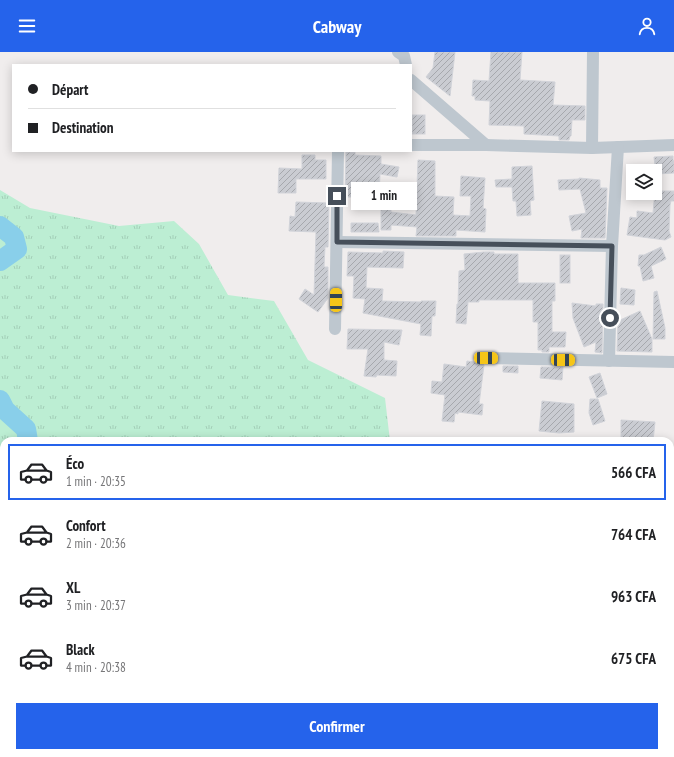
<!DOCTYPE html>
<html lang="fr">
<head>
<meta charset="utf-8">
<style>
  :root { --surface:#fff; --page:#f6f6f6; --text:#202124; --muted:#757577; --line:#e0e0e0; --accent:#2563eb }
  body { margin:0; font-family:"PT Sans Narrow",sans-serif; background:var(--page); color:var(--text); height:100vh; display:flex; flex-direction:column; font-size:15px; white-space:nowrap }
  * { box-sizing:border-box; margin:0 }
  p { font-size:13px; color:var(--muted) }
  .icon { flex:none; width:22px; height:22px; fill:none; stroke:currentColor; stroke-width:2; stroke-linecap:round; stroke-linejoin:round }
  .map { position:relative; flex:1; overflow:hidden }
  .drawer { position:absolute; left:0px; top:385px; width:674px; height:320px; display:flex; flex-direction:column; background:var(--surface); border-radius:12px 12px 0 0; box-shadow:0 2px 10px #0003 }
  .drawer>* { flex:none }
  .hud { position:absolute; left:12px; top:12px; width:400px; height:88px; border-radius:0px; box-shadow:0 2px 10px #0003; display:grid; align-content:center; height:88px; padding:0 16px; background:var(--surface) }
  .controls { position:absolute; left:626px; top:112px; display:grid; gap:8px }
  .controls a { display:grid; place-items:center; width:36px; height:36px; border-radius:0px; background:var(--surface); box-shadow:0 2px 10px #0003; font-size:20px }
  .end { position:absolute; width:18px; height:18px; margin:-9px; border:5px solid #464f5a; background:#fff; box-shadow:0 0 0 2px #fff }
  .from { border-radius:50% }
  .bubble { position:absolute; height:28px; border-radius:0px; background:var(--surface); box-shadow:0 2px 10px #0003; font-size:13px; font-weight:600; line-height:28px; text-align:center }
  .car { position:absolute; width:12px; height:24px; margin:-12px -6px; border-radius:5px; box-shadow:0 0 3px 1px #0007; background:linear-gradient(#f5c518 24%,#345 0 40%,#f5c518 0 76%,#345 0 86%,#f5c518 0) }
  .hud b { display:flex; align-items:center; gap:14px; height:38px; font-size:15px }
  .hud b+b { border-top:1px solid var(--line) }
  .hud i { width:10px; height:10px; background:var(--text) }
  ul { padding:7px 0 0; list-style:none }
  li { display:flex; align-items:center; gap:12px; height:56px; margin:0 8px 6px; padding:0 8px; border:2px solid transparent; border-radius:0px }
  li div { flex:1 }
  li b { display:block; font-size:15px }
  li em { font-style:normal; font-weight:600 }
  li.active { border-color:var(--accent) }
  li>.icon { width:36px; height:36px; stroke-width:1.5 }
  .button { display:flex; gap:8px; margin-top:auto; padding:8px 16px }
  .button a { flex:1; height:46px; border-radius:0px; background:var(--accent); color:#fff; font-size:16px; font-weight:600; line-height:46px; text-align:center }
  header { display:flex; justify-content:space-between; align-items:center; height:52px; padding:0 16px; background:var(--accent); color:#fff; font-size:18px; font-weight:600 }
  .map>svg:first-child { display:block }
</style>
</head>
<body>
<header><svg class="icon" aria-label="menu" viewBox="0 0 24 24"><path d="M4 6h16M4 12h16M4 18h16"/></svg>Cabway<svg class="icon" aria-label="person" viewBox="0 0 24 24"><circle cx="12" cy="8" r="4"/><path d="M4 21q1-7 8-7t8 7"/></svg></header>
<div class="map">
<svg width="674" height="705" viewBox="0 0 674 705">
  <defs>
    <pattern id="grass-tufts" width="24" height="20" patternUnits="userSpaceOnUse"><rect width="24" height="20" fill="#bceed3"/><path d="M3 7l-1-3M5 7V3M7 7l1-3M15 17l-1-3M17 17v-4M19 17l1-3" fill="none" stroke="#a3ceb7"/></pattern>
    <pattern id="building-hatch" width="6" height="6" patternUnits="userSpaceOnUse"><rect width="6" height="6" fill="#caccd2"/><path d="M-1 1l2-2M0 6l6-6M5 7l2-2" fill="none" stroke="#a6a8ad"/></pattern>
  </defs>
  <rect width="100%" height="100%" fill="#f0eded"/>
  <!-- grass -->
  <g fill="url(#grass-tufts)">
    <path d="M0,138L30,156L119,174L174,169L199,192L228,243L274,249L308,308L385,346L390,389H4V626L0,621Z"/>
    <path d="M88,701H465L467,705H94Z"/>
  </g>
  <g fill="none" stroke-linecap="round" stroke-linejoin="round">
    <!-- stream -->
    <path stroke="#89cfea" stroke-width="3.5" d="M0,669L4,667"/>
    <!-- river -->
    <g stroke="#89cfea" stroke-width="20">
      <path d="M0,174L14,185L17,197L0,209"/>
      <path d="M0,348L5,358L26,377L28,389"/>
      <path d="M106,701L109,705"/>
    </g>
  </g>
  <!-- building -->
  <g fill="url(#building-hatch)" stroke="#d1d3d9">
    <path d="M435,0H455L450,44L426,25L433,16Z"/>
    <path d="M491,0H522L520,28L555,30L553,53L585,54V68H572L571,84H570L569,88H559V84L524,82V74L489,73L490,49L475,48V44H472L473,28L489,29Z"/>
    <rect x="412" y="63" width="13" height="19"/>
    <path d="M346,100H355V103L381,104V112L399,115L397,125L380,122L379,145H345Z"/>
    <path d="M302,103H315V108H326V127H296V141H278L279,116L302,117Z"/>
    <path d="M673,104V109L674,108V121L656,122L654,105Z"/>
    <path d="M418,108L435,109V144L454,145L453,163L470,164L471,144H460L461,124L485,126L483,156L486,157L485,180L456,178V184H416L417,175L391,173V178H381V148H391V160L416,163Z"/>
    <path d="M532,114L534,148L530,149L531,163L517,164L516,149H513L512,135H496L495,128L512,127V115Z"/>
    <path d="M579,126L600,128V136H607L605,186H581L582,177L572,179L569,164L586,161L580,137L559,138L558,128L579,127Z"/>
    <path d="M655,139H674V149H671L670,153L669,179L671,185L665,188L627,183L630,165L637,166V159L653,161Z"/>
    <path d="M296,150L329,151L328,195H325L324,215H328V246L318,260L299,247L305,237L314,243L316,180L289,179L290,164L295,165Z"/>
    <path d="M351,171H378L379,180H351Z"/>
    <path d="M661,195L666,207L651,214L654,226L643,229L640,214H638L639,203H644Z"/>
    <path d="M383,199L404,200L403,216L367,215L366,236L383,237L382,249L421,250V249H436L435,264H432L431,284L420,283L421,272L363,261L365,247L353,246L354,224H347L348,200L383,201Z"/>
    <path d="M484,200H494V202H518V231H555V249H552V280H566L565,295H549V300H542V298H538V270H533V248H479V250H468L466,272L456,271L457,252H458L459,219L465,218L464,202Z"/>
    <rect x="560" y="203" width="10" height="28"/>
    <path d="M621,236L635,238L634,253L620,252Z"/>
    <path d="M657,239L665,276V287H653L654,240Z"/>
    <path d="M572,251L596,254V252H603L602,301L595,300L596,290L584,295L573,266Z"/>
    <path d="M640,259L652,287V300L617,299L618,269Z"/>
    <path d="M348,277L402,278L399,293L384,290V308L397,309L396,324L377,323L376,325L364,324L368,297H347Z"/>
    <path d="M467,309L481,311L484,313L479,352H483L482,363L458,360V362L455,361L454,370L442,369L445,343L431,341L432,329L442,330L444,312L466,315Z"/>
    <path d="M503,314H518V321L503,320Z"/>
    <path d="M541,315H563L562,328L540,326Z"/>
    <path d="M600,321L607,342L597,346L589,325Z"/>
    <path d="M590,347H598L605,369L593,373L589,361Z"/>
    <path d="M542,349L574,352V380L559,381L539,379Z"/>
    <path d="M621,368L655,370L653,389H621Z"/>
  </g>
  <g fill="none" stroke-linecap="round" stroke-linejoin="round">
    <!-- minor -->
    <g stroke="#bec7cf" stroke-width="12">
      <path d="M398,0L404,4L406,13"/>
      <path d="M411,28L486,93"/>
      <path d="M411,93H486L592,96L674,93"/>
      <path d="M592,96L593,0"/>
      <path d="M337,190L612,194"/>
      <path d="M335,277L338,99"/>
      <path d="M486,306L674,310"/>
      <path d="M609,309L612,194L618,95"/>
      <path d="M670,426H674"/>
      <path d="M670,526H674"/>
      <path d="M611,705V701"/>
    </g>
  </g>
  <g fill="none" stroke-linecap="round" stroke-linejoin="round">
    <!-- route -->
    <path stroke="#464f5a" stroke-width="5" d="M337,144V190L612,194L610,266"/>
  </g>
</svg>
<div class="controls">
<a><svg class="icon" aria-label="layers" viewBox="0 0 24 24"><path d="M12 4l9 5-9 5-9-5zM3 14l9 5 9-5"/></svg></a>
</div>
<i class="end from" style="left:610px;top:266px"></i>
<i class="end" style="left:337px;top:144px"></i>
<div class="bubble" style="left:351px;top:130px;width:66px">1 min</div>
<i class="car" style="left:336px;top:248px;rotate:0deg"></i>
<i class="car" style="left:486px;top:306px;rotate:91deg"></i>
<i class="car" style="left:563px;top:308px;rotate:91deg"></i>
<div class="hud">
<b><i class="from"></i>Départ</b>
<b><i></i>Destination</b>
</div>
<section class="drawer">
<ul>
<li class="active"><svg class="icon" aria-label="car" viewBox="0 0 24 24"><path d="M5 17H2v-5l4-1 3-4h7l3 4 3 1v5h-3M9 17h6M6 11h13"/><circle cx="7" cy="17" r="2"/><circle cx="17" cy="17" r="2"/></svg><div><b>Éco</b><p>1 min · 20:35</p></div><em>566 CFA</em></li>
<li><svg class="icon" aria-label="car" viewBox="0 0 24 24"><path d="M5 17H2v-5l4-1 3-4h7l3 4 3 1v5h-3M9 17h6M6 11h13"/><circle cx="7" cy="17" r="2"/><circle cx="17" cy="17" r="2"/></svg><div><b>Confort</b><p>2 min · 20:36</p></div><em>764 CFA</em></li>
<li><svg class="icon" aria-label="car" viewBox="0 0 24 24"><path d="M5 17H2v-5l4-1 3-4h7l3 4 3 1v5h-3M9 17h6M6 11h13"/><circle cx="7" cy="17" r="2"/><circle cx="17" cy="17" r="2"/></svg><div><b>XL</b><p>3 min · 20:37</p></div><em>963 CFA</em></li>
<li><svg class="icon" aria-label="car" viewBox="0 0 24 24"><path d="M5 17H2v-5l4-1 3-4h7l3 4 3 1v5h-3M9 17h6M6 11h13"/><circle cx="7" cy="17" r="2"/><circle cx="17" cy="17" r="2"/></svg><div><b>Black</b><p>4 min · 20:38</p></div><em>675 CFA</em></li>
</ul>
<div class="button"><a>Confirmer</a></div>
</section>
</div>
</body>
</html>
